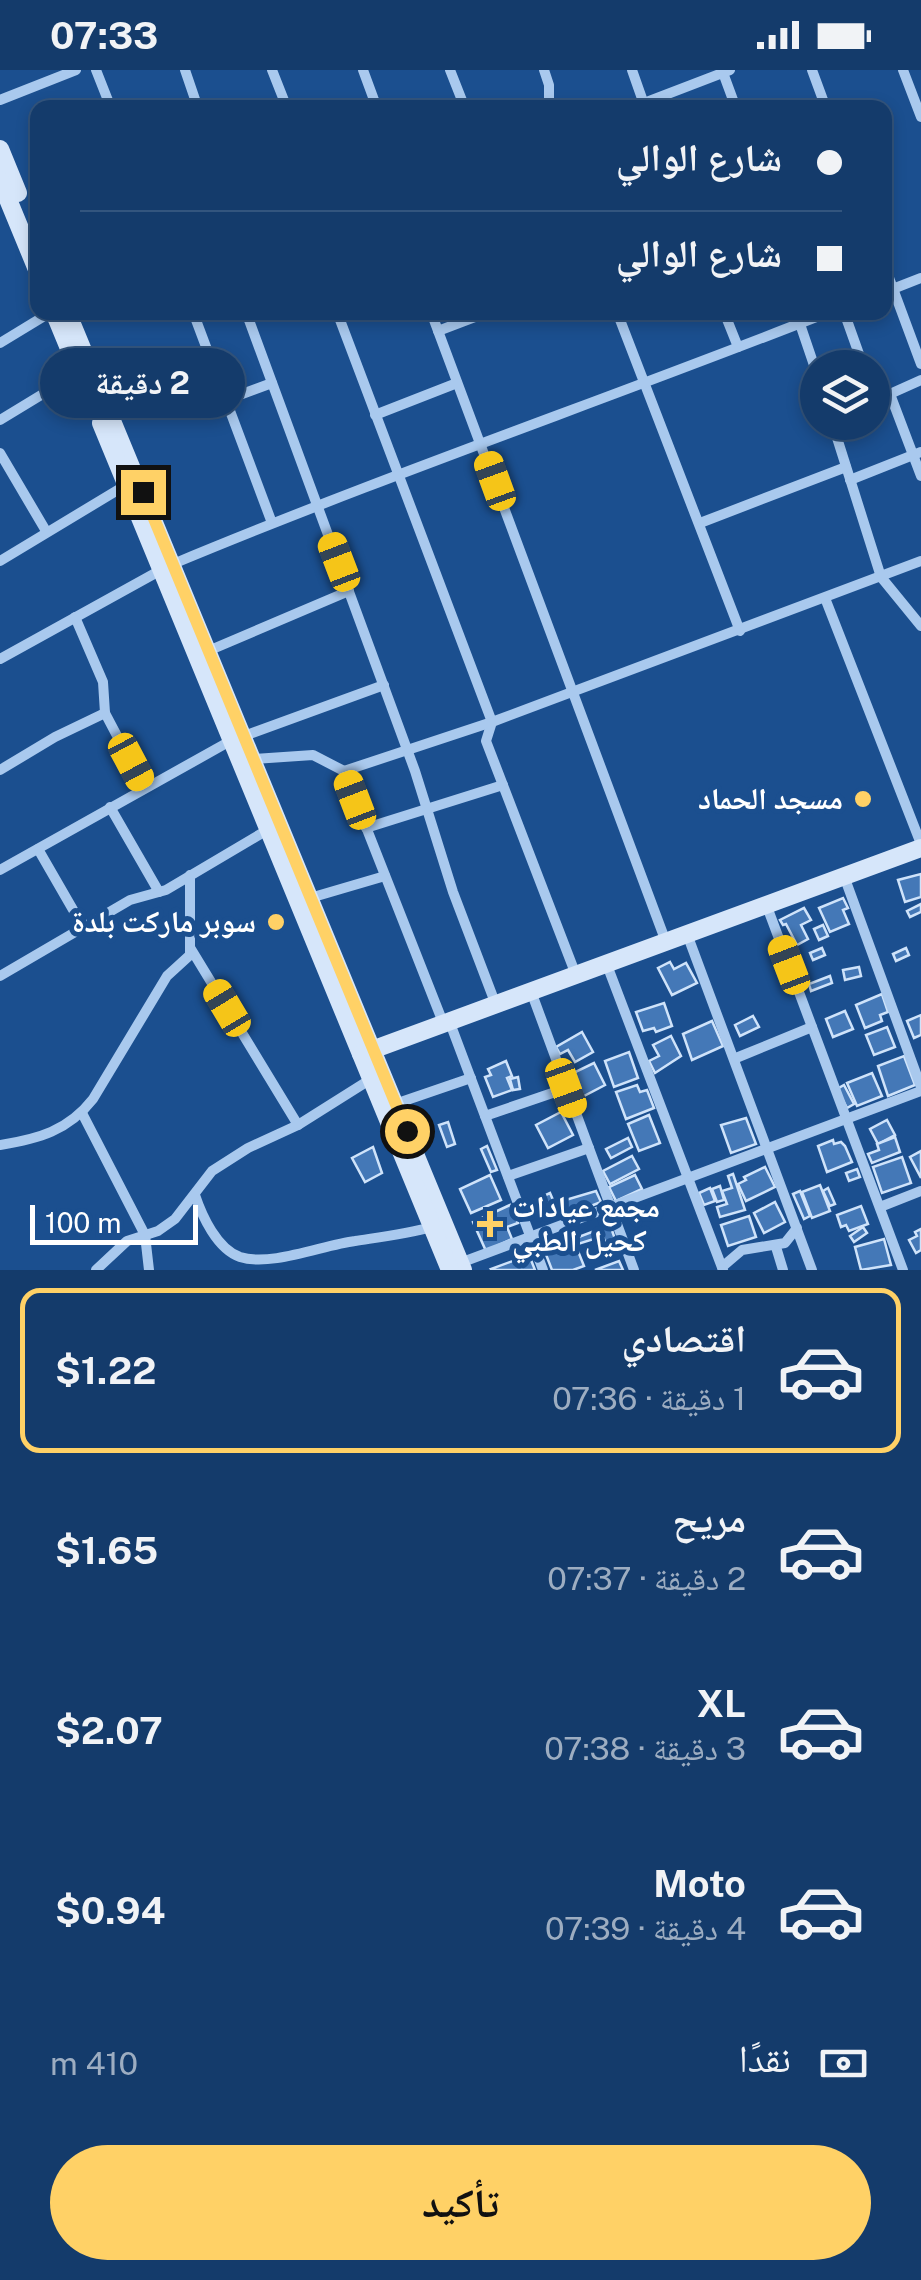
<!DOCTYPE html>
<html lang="ar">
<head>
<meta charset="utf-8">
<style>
  :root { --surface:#143b6b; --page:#1d4271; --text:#f1f3f6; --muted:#9dadc1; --line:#33557e; --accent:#ffd166 }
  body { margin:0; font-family:"Public Sans","Noto Naskh Arabic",sans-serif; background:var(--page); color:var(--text); direction:rtl; height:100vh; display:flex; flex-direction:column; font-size:38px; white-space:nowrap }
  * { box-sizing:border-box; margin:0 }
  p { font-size:32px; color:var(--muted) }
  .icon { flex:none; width:55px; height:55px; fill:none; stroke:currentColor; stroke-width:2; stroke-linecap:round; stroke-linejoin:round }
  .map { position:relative; height:1200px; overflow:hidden; direction:ltr }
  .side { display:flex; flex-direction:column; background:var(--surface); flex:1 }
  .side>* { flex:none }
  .banner { position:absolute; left:30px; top:30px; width:862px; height:220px; border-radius:20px; box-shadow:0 5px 15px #0003,0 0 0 2px var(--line); direction:rtl; display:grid; align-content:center; height:220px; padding:0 50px; background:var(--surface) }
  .fabs { position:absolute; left:800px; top:280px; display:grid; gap:20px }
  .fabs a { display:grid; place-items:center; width:90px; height:90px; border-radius:50%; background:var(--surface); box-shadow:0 5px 15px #0003,0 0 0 2px var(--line); font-size:50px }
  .scale { position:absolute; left:30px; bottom:25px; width:168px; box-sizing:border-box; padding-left:10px; border:5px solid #fff; border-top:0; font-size:28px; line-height:35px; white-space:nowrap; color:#fff; -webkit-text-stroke:8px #1b4f8f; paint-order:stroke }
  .end { position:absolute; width:45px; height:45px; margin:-22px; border:12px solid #ffd166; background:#111; box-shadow:0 0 0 5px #111 }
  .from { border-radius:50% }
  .bubble { position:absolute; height:70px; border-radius:35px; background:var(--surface); box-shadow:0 5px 15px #0003,0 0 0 2px var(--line); font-size:32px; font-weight:700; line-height:70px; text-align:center; direction:rtl }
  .car { position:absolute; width:30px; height:60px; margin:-30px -15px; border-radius:12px; box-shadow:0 0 8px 2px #0007; background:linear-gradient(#f5c518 24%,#345 0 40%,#f5c518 0 76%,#345 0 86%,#f5c518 0) }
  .banner b { display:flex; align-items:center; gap:35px; height:95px; font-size:38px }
  .banner b+b { border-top:2px solid var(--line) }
  .banner i { width:25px; height:25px; background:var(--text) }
  ul { padding:18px 0 0; list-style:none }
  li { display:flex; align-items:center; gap:30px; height:165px; margin:0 20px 15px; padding:0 30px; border:5px solid transparent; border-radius:20px }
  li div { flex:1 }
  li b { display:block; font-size:38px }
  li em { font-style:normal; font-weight:700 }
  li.on { border-color:var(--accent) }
  li>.icon { width:90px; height:90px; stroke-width:1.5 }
  .pay { display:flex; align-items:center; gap:25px; height:110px; padding:0 50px; font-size:38px }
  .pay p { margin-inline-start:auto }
  .button { display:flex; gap:20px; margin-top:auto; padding:20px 50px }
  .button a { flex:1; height:115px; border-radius:60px; background:var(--accent); color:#111; font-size:40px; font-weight:700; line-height:115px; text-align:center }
  .status { display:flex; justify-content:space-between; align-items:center; height:70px; padding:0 50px; background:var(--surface); direction:ltr }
  .status svg { height:28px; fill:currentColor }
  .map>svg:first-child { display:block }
</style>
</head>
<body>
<div class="status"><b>07:33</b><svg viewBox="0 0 49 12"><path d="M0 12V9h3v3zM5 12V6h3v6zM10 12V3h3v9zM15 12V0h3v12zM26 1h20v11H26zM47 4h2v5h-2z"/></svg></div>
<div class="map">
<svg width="921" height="1200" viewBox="0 0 921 1200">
  <rect width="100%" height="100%" fill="#1b4f8f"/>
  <!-- building -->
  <g fill="#4478b7" stroke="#cfe3fa" stroke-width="2.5">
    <path d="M921,804V827L905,832L898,810Z"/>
    <path d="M843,828L848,838L843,840L849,854L830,862L819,838Z"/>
    <path d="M921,834V842L910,847L907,841Z"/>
    <path d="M804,838L811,850L801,855L808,869L797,875L786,854L783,855L780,850Z"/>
    <path d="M823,855L828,866L819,870L814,859Z"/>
    <path d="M822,878L825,885L813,890L810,883Z"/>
    <path d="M906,878L909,885L896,891L893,884Z"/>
    <path d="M670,892L674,899L686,893L697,913L672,925L658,898Z"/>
    <path d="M859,897L861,906L845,910L843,900Z"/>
    <path d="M830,906L832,913L811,921L809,914Z"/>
    <path d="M882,924L888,942L880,945L882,951L865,958L856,935Z"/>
    <path d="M664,933L672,956L656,962L654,958L643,961L636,942Z"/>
    <path d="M845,941L853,959L833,967L826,949Z"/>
    <path d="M921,945V965L914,968L907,951Z"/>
    <path d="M753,946L759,957L740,966L735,955Z"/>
    <path d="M712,951L723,976L692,990L683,964Z"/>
    <path d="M887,957L895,977L874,985L866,965Z"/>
    <path d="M582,962L593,982L575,992L568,980L560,984L556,977Z"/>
    <path d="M671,966L681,986L655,1003L649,991L659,986L653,975Z"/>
    <path d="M629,982L638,1008L614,1017L605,991Z"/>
    <path d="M904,986L915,1015L888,1026L878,996Z"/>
    <path d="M506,991L512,1006L507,1008L512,1020L493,1027L485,1007L491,1005L488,999Z"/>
    <path d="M594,993L605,1015L582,1027L571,1004Z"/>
    <path d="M872,1003L882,1026L857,1036L847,1013Z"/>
    <path d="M518,1007L520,1019L513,1020L510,1009Z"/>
    <path d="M637,1015L640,1022L647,1020L654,1038L626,1049L616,1022Z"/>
    <path d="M844,1015L854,1034L847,1038L837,1019Z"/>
    <path d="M561,1042L573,1065L548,1078L536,1055Z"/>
    <path d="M649,1045L660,1073L639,1081L628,1054Z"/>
    <path d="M746,1048L756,1074L731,1083L721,1055Z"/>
    <path d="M887,1050L895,1065L878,1074L870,1059Z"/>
    <path d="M448,1052L455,1074L447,1077L439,1055Z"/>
    <path d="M895,1067L900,1082L872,1093L868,1084L879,1080L877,1074Z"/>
    <path d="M628,1068L632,1077L611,1088L606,1079Z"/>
    <path d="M833,1070L834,1074L841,1072L845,1076L852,1092L827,1102L818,1076Z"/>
    <path d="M487,1076L497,1100L491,1102L481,1079Z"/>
    <path d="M373,1077L382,1103L365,1112L352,1088Z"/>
    <path d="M921,1081V1108L910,1087Z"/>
    <path d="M632,1086L639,1099L610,1114L603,1101Z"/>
    <path d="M902,1087L911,1113L882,1123L873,1097Z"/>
    <path d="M765,1097L775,1117L746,1131L738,1114L746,1110L744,1107Z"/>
    <path d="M857,1099L860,1107L849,1111L846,1103Z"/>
    <path d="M733,1104L745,1140L720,1147L717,1137L727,1134L722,1121L732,1118L728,1106Z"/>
    <path d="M490,1105L501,1130L471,1143L460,1119Z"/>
    <path d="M635,1105L642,1119L616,1131L609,1117Z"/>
    <path d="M820,1115L830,1141L812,1148L802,1122Z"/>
    <path d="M720,1116L724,1130L717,1132L712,1119Z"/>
    <path d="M710,1118L715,1131L704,1135L699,1123Z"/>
    <path d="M828,1118L835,1134L830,1136L823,1121Z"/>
    <path d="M596,1121L601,1132L568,1145L562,1131Z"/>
    <path d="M800,1121L810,1146L804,1149L793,1124Z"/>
    <path d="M550,1123L556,1137L541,1143L535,1130Z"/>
    <path d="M775,1132L785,1152L764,1163L754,1143Z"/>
    <path d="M510,1135L518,1153L507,1157L512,1169L486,1181L473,1152Z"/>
    <path d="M861,1136L868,1154L849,1161L846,1155L841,1157L837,1145Z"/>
    <path d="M749,1146L756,1167L728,1176L721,1155Z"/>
    <path d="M610,1155L615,1169L605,1172L603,1166L578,1174L576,1168Z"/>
    <path d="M863,1157L867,1163L854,1172L850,1166Z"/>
    <path d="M921,1159V1180L916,1183L909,1170L917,1166L915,1162Z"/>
    <path d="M884,1169L891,1195L861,1200L855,1177Z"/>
    <path d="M569,1172L571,1178L576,1176L584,1196L573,1200H552L545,1182Z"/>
    <path d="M529,1185L535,1200H492L491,1199Z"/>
    <path d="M619,1191L623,1200H595Z"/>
  </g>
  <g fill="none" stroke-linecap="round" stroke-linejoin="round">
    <!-- street -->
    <g stroke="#a9c9ee" stroke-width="10">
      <path d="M96,0L111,38"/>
      <path d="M185,0L198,38"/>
      <path d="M272,0L287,38"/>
      <path d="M363,0L377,38"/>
      <path d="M450,0L465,38"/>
      <path d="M544,0L549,15V38"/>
      <path d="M632,0L645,37"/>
      <path d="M722,0L736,38"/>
      <path d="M812,0L826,38"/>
      <path d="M903,0L921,47"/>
      <path d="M0,30L76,0"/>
      <path d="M631,38L730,0"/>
      <path d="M885,197L921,294"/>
      <path d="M885,222L921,208"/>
      <path d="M193,242L272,453"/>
      <path d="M246,242L415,701L453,822L496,935"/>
      <path d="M337,242L492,652L486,671L576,905"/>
      <path d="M431,242L666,872"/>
      <path d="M617,242L740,561"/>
      <path d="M724,242L738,277"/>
      <path d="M844,242L864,298"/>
      <path d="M800,254L818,307"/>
      <path d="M438,261L488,242"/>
      <path d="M0,273L51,242"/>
      <path d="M890,324L921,406"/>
      <path d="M226,330L272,313"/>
      <path d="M872,332L921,310"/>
      <path d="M375,345L457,313"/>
      <path d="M0,350L79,302"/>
      <path d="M832,352L881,507L921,556"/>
      <path d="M0,383L46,461"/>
      <path d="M850,410L921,382"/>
      <path d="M700,453L846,397"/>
      <path d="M0,491L126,415"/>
      <path d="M173,494C389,404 611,328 829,242"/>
      <path d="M825,528L921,774"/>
      <path d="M75,547L103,612L105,643L144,717"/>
      <path d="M208,581L349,521"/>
      <path d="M0,589L161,500"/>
      <path d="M244,666L384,615"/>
      <path d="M254,689L313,685L344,701L444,955"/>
      <path d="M0,700L55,667L105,643"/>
      <path d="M344,701L492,652L921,491"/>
      <path d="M110,737L159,822"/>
      <path d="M366,758L503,715"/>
      <path d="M38,779L83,857"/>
      <path d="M0,800L232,670"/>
      <path d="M844,806L921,1017"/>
      <path d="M310,828L385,806"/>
      <path d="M766,834L903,1200"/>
      <path d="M687,864L812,1200"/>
      <path d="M191,879L298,1055"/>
      <path d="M607,895L723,1200"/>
      <path d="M0,906L130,830L166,820L269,759"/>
      <path d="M532,924L634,1200"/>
      <path d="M450,953L543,1200"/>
      <path d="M736,988L812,957"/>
      <path d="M395,1034L471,1008"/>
      <path d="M82,1043L145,1165L149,1200"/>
      <path d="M485,1046L567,1018"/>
      <path d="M0,1075C38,1069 68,1061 93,1029L167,906L190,885V805"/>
      <path d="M508,1106L589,1078"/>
      <path d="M195,1125C202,1146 217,1179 240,1187C271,1197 323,1175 355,1171C381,1167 406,1164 432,1157"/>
      <path d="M880,1137L921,1121"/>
      <path d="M776,1177L783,1200"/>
      <path d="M460,1193L921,1021"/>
      <path d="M722,1197L742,1180L785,1173L797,1158"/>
      <path d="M96,1200L127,1171L158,1161L175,1149L212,1101L248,1078L298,1055L371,1009"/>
    </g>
    <!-- secondary -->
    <g stroke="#d6e6fa" stroke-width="18">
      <path d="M0,79L18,123"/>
      <path d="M0,110L38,202"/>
      <path d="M54,242L73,288"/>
      <path d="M67,242L463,1200"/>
      <path d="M101,353L450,1200"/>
      <path d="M361,984L921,778"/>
    </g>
  </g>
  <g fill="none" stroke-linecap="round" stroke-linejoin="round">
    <!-- route -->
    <path stroke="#ffd166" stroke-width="12" d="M143,422L407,1061"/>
  </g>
  <!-- markers -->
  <g fill="#ffd166" stroke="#1b4f8f" stroke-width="4">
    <circle cx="863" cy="729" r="10"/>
    <circle cx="276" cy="852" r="10"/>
    <path d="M485 1139h10v10h10v10h-10v10h-10v-10h-10v-10h10z"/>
  </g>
  <g text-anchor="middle" stroke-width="10" stroke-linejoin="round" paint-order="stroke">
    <!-- poi labels -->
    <g font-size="30" font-weight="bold" fill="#fff" stroke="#1b4f8f" text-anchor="end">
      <text x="843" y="739">مسجد الحماد</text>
      <text x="256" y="862">سوبر ماركت بلدة</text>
      <text x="512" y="1147" text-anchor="start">مجمع عيادات<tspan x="512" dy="34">كحيل الطبي</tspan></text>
    </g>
  </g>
</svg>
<div class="fabs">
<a><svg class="icon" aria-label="layers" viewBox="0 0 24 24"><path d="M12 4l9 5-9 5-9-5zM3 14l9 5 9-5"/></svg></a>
</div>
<div class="scale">100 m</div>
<i class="end from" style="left:407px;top:1061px"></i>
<i class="end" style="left:143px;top:422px"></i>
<div class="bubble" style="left:40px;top:278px;width:205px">2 دقيقة</div>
<i class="car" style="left:495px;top:411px;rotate:340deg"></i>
<i class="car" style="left:339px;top:492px;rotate:339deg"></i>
<i class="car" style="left:131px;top:692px;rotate:152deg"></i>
<i class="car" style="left:355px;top:730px;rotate:339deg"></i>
<i class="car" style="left:789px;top:895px;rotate:339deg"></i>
<i class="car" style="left:227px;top:938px;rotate:329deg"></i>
<i class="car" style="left:566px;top:1018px;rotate:160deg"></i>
<div class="banner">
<b><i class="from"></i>شارع الوالي</b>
<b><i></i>شارع الوالي</b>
</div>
</div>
<section class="side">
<ul>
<li class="on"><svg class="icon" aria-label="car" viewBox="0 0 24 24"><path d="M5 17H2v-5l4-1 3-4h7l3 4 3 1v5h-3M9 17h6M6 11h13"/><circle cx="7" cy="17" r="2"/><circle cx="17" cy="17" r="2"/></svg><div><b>اقتصادي</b><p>1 دقيقة · 07:36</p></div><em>$1.22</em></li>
<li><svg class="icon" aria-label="car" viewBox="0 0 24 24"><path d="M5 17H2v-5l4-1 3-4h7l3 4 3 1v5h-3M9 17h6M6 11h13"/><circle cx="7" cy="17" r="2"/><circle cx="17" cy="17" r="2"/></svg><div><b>مريح</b><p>2 دقيقة · 07:37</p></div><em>$1.65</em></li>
<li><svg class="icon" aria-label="car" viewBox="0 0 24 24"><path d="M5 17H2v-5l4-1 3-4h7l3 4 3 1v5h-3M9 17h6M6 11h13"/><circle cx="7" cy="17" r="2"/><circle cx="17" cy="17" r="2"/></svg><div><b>XL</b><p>3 دقيقة · 07:38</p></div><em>$2.07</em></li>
<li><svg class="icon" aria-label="car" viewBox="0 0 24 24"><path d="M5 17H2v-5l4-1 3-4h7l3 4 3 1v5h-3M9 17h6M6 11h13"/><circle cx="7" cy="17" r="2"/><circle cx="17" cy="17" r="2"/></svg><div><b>Moto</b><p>4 دقيقة · 07:39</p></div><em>$0.94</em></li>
</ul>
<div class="pay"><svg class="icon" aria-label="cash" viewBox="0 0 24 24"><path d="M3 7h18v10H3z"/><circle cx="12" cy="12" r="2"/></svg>نقدًا<p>410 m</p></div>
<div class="button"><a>تأكيد</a></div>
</section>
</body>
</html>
